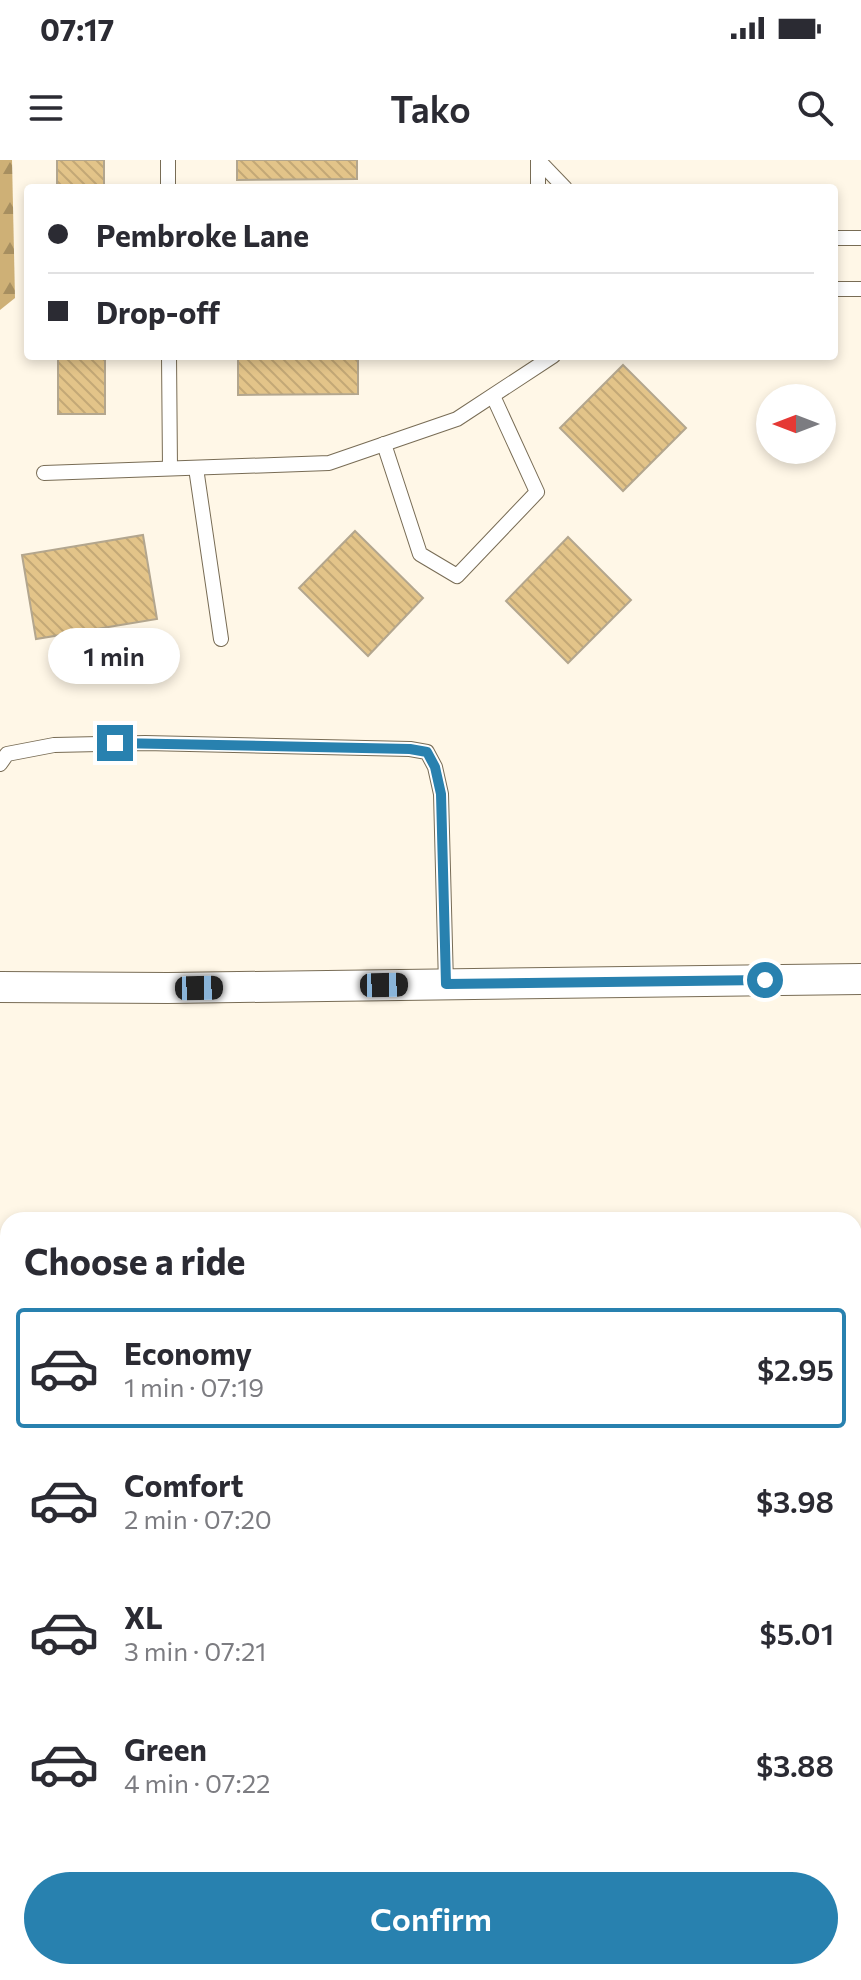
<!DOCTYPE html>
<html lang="en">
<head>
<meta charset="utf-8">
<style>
  :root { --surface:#fff; --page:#f7f7f7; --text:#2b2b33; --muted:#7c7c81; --line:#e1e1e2; --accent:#2881af }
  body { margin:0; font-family:Commissioner,sans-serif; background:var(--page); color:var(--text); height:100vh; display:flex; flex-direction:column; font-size:30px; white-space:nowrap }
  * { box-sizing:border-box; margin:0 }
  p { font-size:26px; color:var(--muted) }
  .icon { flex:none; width:44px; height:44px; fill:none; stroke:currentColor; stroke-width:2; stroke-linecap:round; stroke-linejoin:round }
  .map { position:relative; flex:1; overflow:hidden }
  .drawer { position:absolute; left:0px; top:1052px; width:862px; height:768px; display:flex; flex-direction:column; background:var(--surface); border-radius:24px 24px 0 0; box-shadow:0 4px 12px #0003 }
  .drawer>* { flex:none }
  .banner { position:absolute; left:24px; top:24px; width:814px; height:176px; border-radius:8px; box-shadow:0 4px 12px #0003; display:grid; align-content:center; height:176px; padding:0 24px; background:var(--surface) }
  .needle { width:52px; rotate:270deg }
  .buttons { position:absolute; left:756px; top:224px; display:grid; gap:16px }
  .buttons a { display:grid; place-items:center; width:80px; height:80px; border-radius:50%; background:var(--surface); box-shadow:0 4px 12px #0003; font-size:40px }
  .end { position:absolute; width:36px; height:36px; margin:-18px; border:10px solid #2881af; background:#fff; box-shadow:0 0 0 4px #fff }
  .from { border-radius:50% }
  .bubble { position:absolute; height:56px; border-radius:28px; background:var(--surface); box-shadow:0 4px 12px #0003; font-size:26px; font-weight:600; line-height:56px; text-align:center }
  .car { position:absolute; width:24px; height:48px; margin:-24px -12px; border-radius:10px; box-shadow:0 0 6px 2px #0007; background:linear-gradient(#222 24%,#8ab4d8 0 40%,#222 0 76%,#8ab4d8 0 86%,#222 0) }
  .banner b { display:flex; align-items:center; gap:28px; height:76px; font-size:30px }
  .banner b+b { border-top:2px solid var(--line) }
  .banner i { width:20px; height:20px; background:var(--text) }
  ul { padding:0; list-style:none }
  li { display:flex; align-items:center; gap:24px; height:120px; margin:0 16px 12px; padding:0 8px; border:4px solid transparent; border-radius:8px }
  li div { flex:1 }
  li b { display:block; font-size:30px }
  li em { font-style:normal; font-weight:600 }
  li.active { border-color:var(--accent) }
  li>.icon { width:72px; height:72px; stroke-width:1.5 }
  h2 { padding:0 24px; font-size:36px; line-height:96px }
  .button { display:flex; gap:16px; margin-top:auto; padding:16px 24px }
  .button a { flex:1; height:92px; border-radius:48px; background:var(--accent); color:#fff; font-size:32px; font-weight:600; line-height:92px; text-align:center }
  .status { display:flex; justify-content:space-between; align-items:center; height:56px; padding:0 40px; background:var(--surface); direction:ltr }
  .status svg { height:22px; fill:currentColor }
  header { display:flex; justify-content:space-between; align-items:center; height:104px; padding:0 24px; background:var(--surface); font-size:36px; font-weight:600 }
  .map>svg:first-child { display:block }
</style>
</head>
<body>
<div class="status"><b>07:17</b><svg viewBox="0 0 49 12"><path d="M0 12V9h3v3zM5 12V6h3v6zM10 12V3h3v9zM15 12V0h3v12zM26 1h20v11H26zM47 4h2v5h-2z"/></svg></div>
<header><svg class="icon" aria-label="menu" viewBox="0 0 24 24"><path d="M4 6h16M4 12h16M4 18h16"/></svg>Tako<svg class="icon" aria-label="search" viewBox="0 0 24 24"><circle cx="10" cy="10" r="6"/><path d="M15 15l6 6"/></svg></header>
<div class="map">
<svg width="861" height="1820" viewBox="0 0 861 1820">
  <defs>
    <pattern id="forest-firs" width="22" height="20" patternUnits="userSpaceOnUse" patternTransform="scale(2)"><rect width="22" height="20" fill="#ceb076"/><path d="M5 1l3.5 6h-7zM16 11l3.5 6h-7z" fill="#a78f60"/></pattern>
    <pattern id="building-back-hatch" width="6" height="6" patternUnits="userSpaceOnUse" patternTransform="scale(2)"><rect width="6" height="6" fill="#e3c489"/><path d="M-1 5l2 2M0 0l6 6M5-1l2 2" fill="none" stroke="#c3a876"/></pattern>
  </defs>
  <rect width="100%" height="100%" fill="#fff7e7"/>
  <!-- built -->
  <path fill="#feedcc" d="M402,1812H572V1820H385Z"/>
  <!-- forest -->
  <g fill="url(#forest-firs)">
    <path d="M0,0H12L15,138L0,150Z"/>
    <path d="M0,1105L8,1112V1196L0,1195Z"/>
  </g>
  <!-- building -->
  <g fill="url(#building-back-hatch)" stroke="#b3a68e" stroke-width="2">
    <rect x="57" y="0" width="47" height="28"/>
    <path d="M237,0H357V19L237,20Z"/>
    <rect x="58" y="196" width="47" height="58"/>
    <path d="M238,196H358V234L238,235Z"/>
    <path d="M623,205L686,268L623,331L560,268Z"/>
    <path d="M355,371L423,438L368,496L299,428Z"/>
    <path d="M143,375L157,459L36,479L22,395Z"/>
    <path d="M568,377L631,440L568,503L506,441Z"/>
    <rect x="0" y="1242" width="8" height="283"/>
  </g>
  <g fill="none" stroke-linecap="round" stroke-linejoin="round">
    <defs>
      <g id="lane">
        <path d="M538,0L565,28"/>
        <path d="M538,0V28"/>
        <path d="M168,27V0"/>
        <path d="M834,78H861"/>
        <path d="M834,129H861"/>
        <path d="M169,196L170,308"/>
        <path d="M384,284L420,394L457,416L537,332L493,236"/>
        <path d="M196,308L221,479"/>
        <path d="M44,313L329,303L457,259L553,196"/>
        <path d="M0,604L7,594L54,585L145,583L410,589L427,592L435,607L441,634L446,824"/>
        <path d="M854,1205L861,1204"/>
        <path d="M0,1228H8"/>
        <path d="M854,1297H861"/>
        <path d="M0,1552L8,1551"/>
        <path d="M20,1812V1820"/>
        <path d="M70,1820L76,1812"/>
      </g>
      <path id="street" d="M0,827L168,828L861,819"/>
      <g id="primary">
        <path d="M854,1493L861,1489"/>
        <path d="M854,1623L861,1630"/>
        <path d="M260,1820L278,1812"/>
      </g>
    </defs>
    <!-- lane casing -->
    <use href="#lane" stroke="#786c55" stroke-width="16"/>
    <!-- street casing -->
    <use href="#street" stroke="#786c55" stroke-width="32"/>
    <!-- primary casing -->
    <use href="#primary" stroke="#786c55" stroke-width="46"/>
    <!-- lane -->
    <use href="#lane" stroke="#fff" stroke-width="14"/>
    <!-- street -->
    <use href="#street" stroke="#fff" stroke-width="30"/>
    <!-- primary -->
    <use href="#primary" stroke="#fff" stroke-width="44"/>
  </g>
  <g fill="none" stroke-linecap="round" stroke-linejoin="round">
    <!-- route -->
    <path stroke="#2881af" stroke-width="10" d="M115,583L410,589L427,592L435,607L441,634L446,824L765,820"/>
  </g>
</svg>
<div class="buttons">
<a><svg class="needle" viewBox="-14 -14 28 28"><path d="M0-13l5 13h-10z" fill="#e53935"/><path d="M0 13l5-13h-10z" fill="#7c7c81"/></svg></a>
</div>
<i class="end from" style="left:765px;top:820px"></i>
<i class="end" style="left:115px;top:583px"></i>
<div class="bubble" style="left:48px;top:468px;width:132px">1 min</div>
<i class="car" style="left:384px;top:825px;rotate:89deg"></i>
<i class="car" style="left:199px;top:828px;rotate:89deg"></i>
<div class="banner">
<b><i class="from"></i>Pembroke Lane</b>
<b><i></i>Drop-off</b>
</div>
<section class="drawer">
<h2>Choose a ride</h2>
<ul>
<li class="active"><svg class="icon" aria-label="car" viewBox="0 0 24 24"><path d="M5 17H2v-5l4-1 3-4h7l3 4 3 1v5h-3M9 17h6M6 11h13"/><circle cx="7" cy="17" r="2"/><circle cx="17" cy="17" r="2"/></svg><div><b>Economy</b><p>1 min · 07:19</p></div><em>$2.95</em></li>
<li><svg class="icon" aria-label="car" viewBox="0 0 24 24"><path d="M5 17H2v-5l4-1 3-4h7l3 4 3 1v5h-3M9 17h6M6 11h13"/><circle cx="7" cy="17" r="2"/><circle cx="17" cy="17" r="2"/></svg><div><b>Comfort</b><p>2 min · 07:20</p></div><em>$3.98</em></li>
<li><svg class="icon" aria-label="car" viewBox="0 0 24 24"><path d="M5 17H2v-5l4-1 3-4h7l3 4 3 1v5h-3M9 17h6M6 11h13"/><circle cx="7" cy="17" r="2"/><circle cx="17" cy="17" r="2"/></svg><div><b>XL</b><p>3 min · 07:21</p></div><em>$5.01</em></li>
<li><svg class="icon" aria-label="car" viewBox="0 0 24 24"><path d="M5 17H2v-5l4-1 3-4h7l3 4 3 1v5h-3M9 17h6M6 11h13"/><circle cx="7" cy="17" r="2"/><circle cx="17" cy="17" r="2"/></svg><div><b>Green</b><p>4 min · 07:22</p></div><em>$3.88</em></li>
</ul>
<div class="button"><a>Confirm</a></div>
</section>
</div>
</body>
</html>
